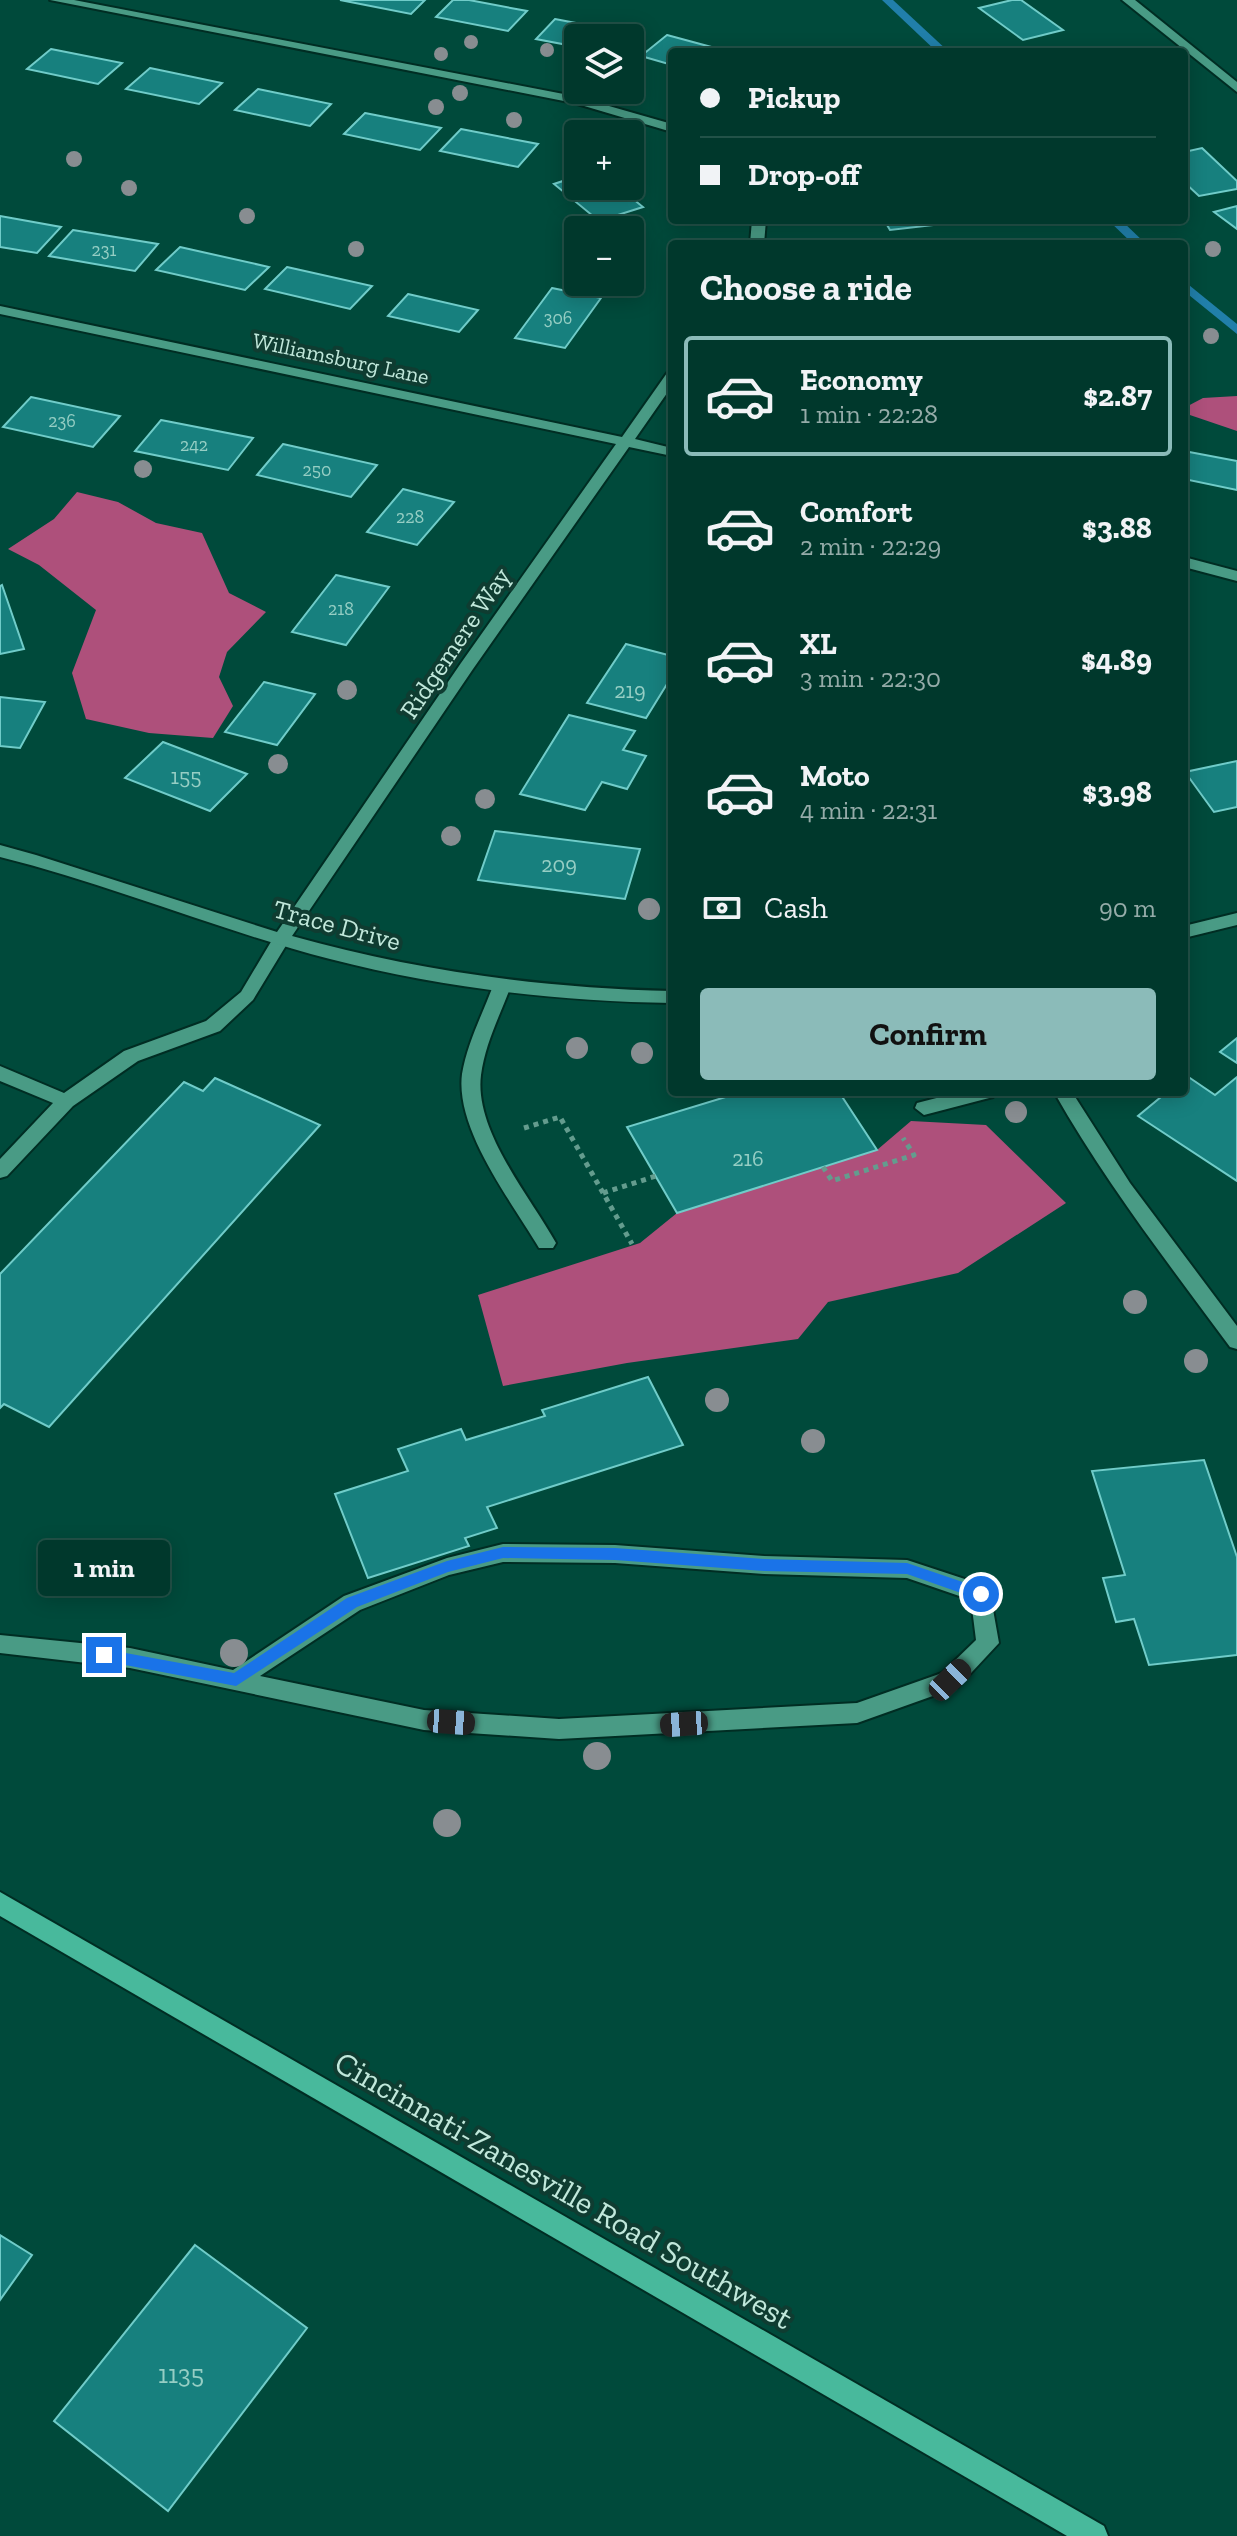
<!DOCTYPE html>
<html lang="en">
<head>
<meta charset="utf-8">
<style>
  :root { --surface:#00382c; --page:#0a3f34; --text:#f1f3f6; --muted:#95aca9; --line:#225248; --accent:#8bbbb9 }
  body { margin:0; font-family:"Zilla Slab",serif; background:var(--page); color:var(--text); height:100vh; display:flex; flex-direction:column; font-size:30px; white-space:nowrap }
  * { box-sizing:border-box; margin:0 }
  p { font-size:26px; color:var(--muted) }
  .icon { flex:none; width:44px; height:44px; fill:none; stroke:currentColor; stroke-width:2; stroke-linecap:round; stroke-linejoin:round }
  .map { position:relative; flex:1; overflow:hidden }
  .drawer { position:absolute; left:668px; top:240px; width:520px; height:856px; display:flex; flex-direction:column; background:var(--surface); border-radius:8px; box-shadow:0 4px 20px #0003,0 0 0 2px var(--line) }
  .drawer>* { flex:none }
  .top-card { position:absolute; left:668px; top:48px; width:520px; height:176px; border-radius:8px; box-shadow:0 4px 20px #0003,0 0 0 2px var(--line); display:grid; align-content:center; height:176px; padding:0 32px; background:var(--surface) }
  .controls { position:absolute; left:564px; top:24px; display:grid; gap:16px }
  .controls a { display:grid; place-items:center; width:80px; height:80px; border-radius:8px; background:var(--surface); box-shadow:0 4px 20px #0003,0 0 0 2px var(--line); font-size:40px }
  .end { position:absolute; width:36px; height:36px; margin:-18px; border:10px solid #1a73e8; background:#fff; box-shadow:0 0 0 4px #fff }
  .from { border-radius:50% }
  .bubble { position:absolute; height:56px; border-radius:8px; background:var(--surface); box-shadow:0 4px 20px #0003,0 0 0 2px var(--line); font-size:26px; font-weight:700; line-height:56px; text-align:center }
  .car { position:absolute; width:24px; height:48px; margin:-24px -12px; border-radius:10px; box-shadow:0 0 6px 2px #0007; background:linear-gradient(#222 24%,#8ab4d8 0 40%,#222 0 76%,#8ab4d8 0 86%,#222 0) }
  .top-card b { display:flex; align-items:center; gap:28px; height:76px; font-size:30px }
  .top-card b+b { border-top:2px solid var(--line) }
  .top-card i { width:20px; height:20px; background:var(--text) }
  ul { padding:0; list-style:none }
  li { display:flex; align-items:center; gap:24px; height:120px; margin:0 16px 12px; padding:0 16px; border:4px solid transparent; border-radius:8px }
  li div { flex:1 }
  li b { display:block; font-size:30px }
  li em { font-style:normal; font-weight:700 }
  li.on { border-color:var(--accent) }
  li>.icon { width:72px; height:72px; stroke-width:1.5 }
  h2 { padding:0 32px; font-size:36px; line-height:96px }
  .pay { display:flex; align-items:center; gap:20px; height:88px; padding:0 32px; font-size:30px }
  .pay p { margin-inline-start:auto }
  .button { display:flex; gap:16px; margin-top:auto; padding:16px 32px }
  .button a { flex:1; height:92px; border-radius:8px; background:var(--accent); color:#111; font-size:32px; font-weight:700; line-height:92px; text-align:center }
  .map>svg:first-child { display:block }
</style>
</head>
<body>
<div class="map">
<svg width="1237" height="2536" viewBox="0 0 1237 2536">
  <rect width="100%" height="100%" fill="#004a3b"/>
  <!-- forest -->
  <g fill="#ae507b">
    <path d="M1237,396V431L1184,413V408L1203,398Z"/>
    <path d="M77,492L118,502L156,523L202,533L229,593L266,612L227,652L219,677L233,706L213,738L149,733L86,719L72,673L96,610L39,565L8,549L54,519Z"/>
    <path d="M911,1121L986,1125L1066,1203L958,1273L828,1302L798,1339L627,1363L503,1386L478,1295L640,1243L677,1213L877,1150Z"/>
  </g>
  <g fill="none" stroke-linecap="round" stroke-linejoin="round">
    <!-- stream -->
    <g fill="#217faa" fill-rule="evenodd">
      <path d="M882,0H893L949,52H937Z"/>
      <path d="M1108,220H1121L1146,244H1133Z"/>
      <path d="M1184,281L1237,324V334L1184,291Z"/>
    </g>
  </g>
  <!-- building -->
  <g fill="#17807e" stroke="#70ccc9" stroke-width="2">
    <path d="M340,0H425L411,14Z"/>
    <path d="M453,0H469L527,11L508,31L436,17Z"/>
    <path d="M1012,0H1021L1063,30L1023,40L979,8Z"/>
    <path d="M555,19L628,33L624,38H578V47L536,39Z"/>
    <path d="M667,35L730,52H672V65L641,56Z"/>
    <path d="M51,49L122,63L98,84L27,69Z"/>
    <path d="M150,68L222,83L199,104L126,89Z"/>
    <path d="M258,89L331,104L310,126L235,110Z"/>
    <path d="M365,113L441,128L420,150L344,134Z"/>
    <path d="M461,129L538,144L518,167L440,151Z"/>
    <path d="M1202,148L1237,181V189L1199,196L1184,182V152Z"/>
    <path d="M578,176V186H617L643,207L599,221L554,184Z"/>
    <path d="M1237,206V229L1214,212Z"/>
    <path d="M0,216L61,227L37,253L0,247Z"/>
    <path d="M884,220H941L943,224L890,230Z"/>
    <path d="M73,230L158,244L135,271L49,256Z"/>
    <path d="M180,247L269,267L245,290L156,270Z"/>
    <path d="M287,267L372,286L350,309L265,289Z"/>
    <path d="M552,288L601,298L565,348L515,338Z"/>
    <path d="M408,294L478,310L459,332L388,316Z"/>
    <path d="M31,397L120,416L93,447L3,427Z"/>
    <path d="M161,420L253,438L228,470L135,451Z"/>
    <path d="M283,444L377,465L351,497L257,475Z"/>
    <path d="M1184,451L1237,461V490L1184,479Z"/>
    <path d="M403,489L454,502L417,545L367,532Z"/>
    <path d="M336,575L389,587L346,645L292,632Z"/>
    <path d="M2,585L24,649L0,654V586Z"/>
    <path d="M626,644L672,656V676L646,718L587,703Z"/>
    <path d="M264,682L315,694L277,745L225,732Z"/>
    <path d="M0,697L45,702L20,748L0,746Z"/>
    <path d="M569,715L635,731L623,750L646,756L627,789L602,782L585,810L520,794Z"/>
    <path d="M163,742L247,774L210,811L125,778Z"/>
    <path d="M1237,761V807L1214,812L1185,772Z"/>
    <path d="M495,831L640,849L625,899L478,880Z"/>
    <path d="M1237,1038V1063L1220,1052Z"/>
    <path d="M1187,1076L1215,1095L1237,1077V1181L1138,1116L1167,1092H1184V1079Z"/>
    <path d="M215,1078L320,1125L49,1427L4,1404L0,1408V1274L184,1082L203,1091Z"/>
    <path d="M742,1092H839L877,1150L677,1213L627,1127Z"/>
    <path d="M648,1377L683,1445L487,1507L497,1528L465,1538L469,1546L368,1578L335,1494L408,1471L398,1449L461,1429L466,1440L545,1416L542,1410Z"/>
    <path d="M1204,1460L1237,1557V1655L1149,1665L1134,1619L1116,1622L1103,1578L1125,1575L1092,1471Z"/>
    <path d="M0,2235L32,2255L0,2300Z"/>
    <path d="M195,2245L307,2328L168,2511L54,2421Z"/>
  </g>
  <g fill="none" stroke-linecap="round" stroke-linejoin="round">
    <defs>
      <g id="lane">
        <path d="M281,933L290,939L253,1000L220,1031L138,1061L73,1106L7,1176L0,1178V1159L53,1103L0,1081V1066L64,1093L124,1051L206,1021L241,992L275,935Z"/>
        <path d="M502,980L511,986C500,1015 485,1044 481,1075C474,1131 530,1196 556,1243L553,1248H539C512,1202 455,1130 462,1074C467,1044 482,1015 493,986Z"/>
        <path d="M960,1092H995L993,1097L924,1115L915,1108L917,1103Z"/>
        <path d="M503,1544L615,1545L764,1556L907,1560L989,1587L999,1643L958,1687L857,1723L559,1739L424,1730L130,1668L0,1653V1635L130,1648L233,1670L344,1596L447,1558ZM503,1562L615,1563L764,1574L907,1578L971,1600L976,1640L942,1673L857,1703L559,1719L424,1710L260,1676L360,1610L449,1575Z"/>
      </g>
      <g id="street">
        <path d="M50,0H74L574,96L672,124V132L574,103Z"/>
        <path d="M1122,0H1135L1237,82V92Z"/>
        <path d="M752,220H766L764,244H750Z"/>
        <path d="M0,306L622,437L667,373L672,372V386L635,439L672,448V456L629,447L473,669L292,936C417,971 543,988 672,991V1003C556,1001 442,988 330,959C218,930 112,885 0,857V845L36,855L277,932L461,663L616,444L0,314Z"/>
        <path d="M1184,557L1237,571V581L1184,567Z"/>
        <path d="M1237,913V925L1184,938V926Z"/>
        <path d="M1054,1092H1072L1130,1183L1237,1326V1349L1230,1347C1168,1263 1105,1182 1054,1092Z"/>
      </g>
      <path id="primary" d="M0,1892L1104,2526L1108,2536H1067L0,1916Z"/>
    </defs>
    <!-- lane casing -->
    <use href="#lane" stroke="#002d23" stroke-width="4"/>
    <!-- street casing -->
    <use href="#street" stroke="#002d23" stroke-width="4"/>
    <!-- primary casing -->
    <use href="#primary" stroke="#002d23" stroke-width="4"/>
    <!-- path -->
    <g stroke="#649c8e" stroke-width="5" stroke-dasharray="5 5" stroke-linecap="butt">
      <path d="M524,1128L560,1117L632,1244"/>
      <path d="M823,1167L832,1181L914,1155L903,1138"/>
      <path d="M603,1193L656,1176"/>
    </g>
    <!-- lane -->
    <use href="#lane" fill="#499b85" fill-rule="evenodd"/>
    <!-- street -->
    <use href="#street" fill="#499b85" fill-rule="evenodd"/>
    <!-- primary -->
    <use href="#primary" fill="#48b99c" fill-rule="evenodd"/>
  </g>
  <!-- trees -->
  <g fill="#888d91">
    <circle cx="471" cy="42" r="7"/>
    <circle cx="547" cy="50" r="7"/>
    <circle cx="441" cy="54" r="7"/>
    <circle cx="460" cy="93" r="8"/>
    <circle cx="436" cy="107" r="8"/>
    <circle cx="514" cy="120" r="8"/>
    <circle cx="74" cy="159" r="8"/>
    <circle cx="129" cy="188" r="8"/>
    <circle cx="247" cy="216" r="8"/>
    <circle cx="356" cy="249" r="8"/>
    <circle cx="1213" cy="249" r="8"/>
    <circle cx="1211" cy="336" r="8"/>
    <circle cx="143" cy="469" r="9"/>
    <circle cx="347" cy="690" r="10"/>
    <circle cx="278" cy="764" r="10"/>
    <circle cx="485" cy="799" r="10"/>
    <circle cx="451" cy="836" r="10"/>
    <circle cx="649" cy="909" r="11"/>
    <circle cx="577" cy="1048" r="11"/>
    <circle cx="642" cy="1053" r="11"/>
    <circle cx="1016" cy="1112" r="11"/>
    <circle cx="1135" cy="1302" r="12"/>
    <circle cx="1196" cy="1361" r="12"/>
    <circle cx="717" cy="1400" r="12"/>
    <circle cx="813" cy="1441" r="12"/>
    <circle cx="234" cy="1653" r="14"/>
    <circle cx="597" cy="1756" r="14"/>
    <circle cx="447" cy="1823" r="14"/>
  </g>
  <!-- route -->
  <path fill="#1a73e8" d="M503,1547L615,1548L764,1559L907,1563L986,1590L988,1594L981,1600L907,1574L764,1571L615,1560L503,1558L448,1572L357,1607L236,1686L104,1661L97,1655L104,1649L234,1673L347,1598L447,1561Z"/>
  <g text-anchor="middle" stroke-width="8" stroke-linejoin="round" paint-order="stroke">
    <!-- far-number labels -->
    <g font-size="18" fill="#96cec4">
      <text x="104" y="256">231</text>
      <text x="558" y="324">306</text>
      <text x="62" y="427">236</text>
      <text x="194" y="451">242</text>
      <text x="317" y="476">250</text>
      <text x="410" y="523">228</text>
      <text x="341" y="615">218</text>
    </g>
    <!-- far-street labels -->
    <g font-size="22" fill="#c1e8db" stroke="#0f3c31">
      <text transform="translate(341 358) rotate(12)" y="8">Williamsburg Lane</text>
    </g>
    <!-- number labels -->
    <g font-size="22" fill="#96cec4">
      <text x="630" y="698">219</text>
      <text x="186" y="784">155</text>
      <text x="559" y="872">209</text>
      <text x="748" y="1166">216</text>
    </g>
    <!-- street labels -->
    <g font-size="26" fill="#c1e8db" stroke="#0f3c31">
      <text transform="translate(455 643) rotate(-56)" y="9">Ridgemere Way</text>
      <text transform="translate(337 925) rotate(15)" y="9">Trace Drive</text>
    </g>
    <!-- near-number labels -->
    <g font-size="26" fill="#96cec4">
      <text x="181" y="2383">1135</text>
    </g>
    <!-- near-street labels -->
    <g font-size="32" fill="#c1e8db" stroke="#0f3c31">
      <text transform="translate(564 2190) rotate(30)" y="11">Cincinnati-Zanesville Road Southwest</text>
    </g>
  </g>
</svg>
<div class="controls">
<a><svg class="icon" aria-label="layers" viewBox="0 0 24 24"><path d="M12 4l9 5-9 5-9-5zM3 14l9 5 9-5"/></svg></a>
<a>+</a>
<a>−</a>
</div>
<i class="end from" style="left:981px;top:1594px"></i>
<i class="end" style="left:104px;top:1655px"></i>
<div class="bubble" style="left:38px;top:1540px;width:132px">1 min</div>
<i class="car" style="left:950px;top:1680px;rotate:46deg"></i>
<i class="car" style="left:451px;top:1722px;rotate:94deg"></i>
<i class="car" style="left:684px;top:1724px;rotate:266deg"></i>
<div class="top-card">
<b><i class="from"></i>Pickup</b>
<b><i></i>Drop-off</b>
</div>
<section class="drawer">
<h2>Choose a ride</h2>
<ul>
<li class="on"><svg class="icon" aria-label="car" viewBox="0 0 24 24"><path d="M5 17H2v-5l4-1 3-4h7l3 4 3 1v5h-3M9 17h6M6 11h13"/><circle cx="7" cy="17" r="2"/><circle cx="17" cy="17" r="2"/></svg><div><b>Economy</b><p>1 min · 22:28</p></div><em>$2.87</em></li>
<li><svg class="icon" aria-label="car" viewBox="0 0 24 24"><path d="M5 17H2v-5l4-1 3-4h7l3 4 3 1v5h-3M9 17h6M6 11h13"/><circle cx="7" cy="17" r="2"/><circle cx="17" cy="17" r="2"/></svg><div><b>Comfort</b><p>2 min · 22:29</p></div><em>$3.88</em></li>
<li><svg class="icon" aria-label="car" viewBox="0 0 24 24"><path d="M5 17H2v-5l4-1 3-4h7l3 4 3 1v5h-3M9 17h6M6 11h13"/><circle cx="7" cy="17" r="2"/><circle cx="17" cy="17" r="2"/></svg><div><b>XL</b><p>3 min · 22:30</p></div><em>$4.89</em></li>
<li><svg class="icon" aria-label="car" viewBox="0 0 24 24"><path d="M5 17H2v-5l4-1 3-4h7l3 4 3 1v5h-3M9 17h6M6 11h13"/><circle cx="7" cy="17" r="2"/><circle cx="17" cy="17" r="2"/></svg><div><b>Moto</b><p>4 min · 22:31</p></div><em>$3.98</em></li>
</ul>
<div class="pay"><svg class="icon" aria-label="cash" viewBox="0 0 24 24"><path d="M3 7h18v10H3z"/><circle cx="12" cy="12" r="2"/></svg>Cash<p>90 m</p></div>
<div class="button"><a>Confirm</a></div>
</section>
</div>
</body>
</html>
